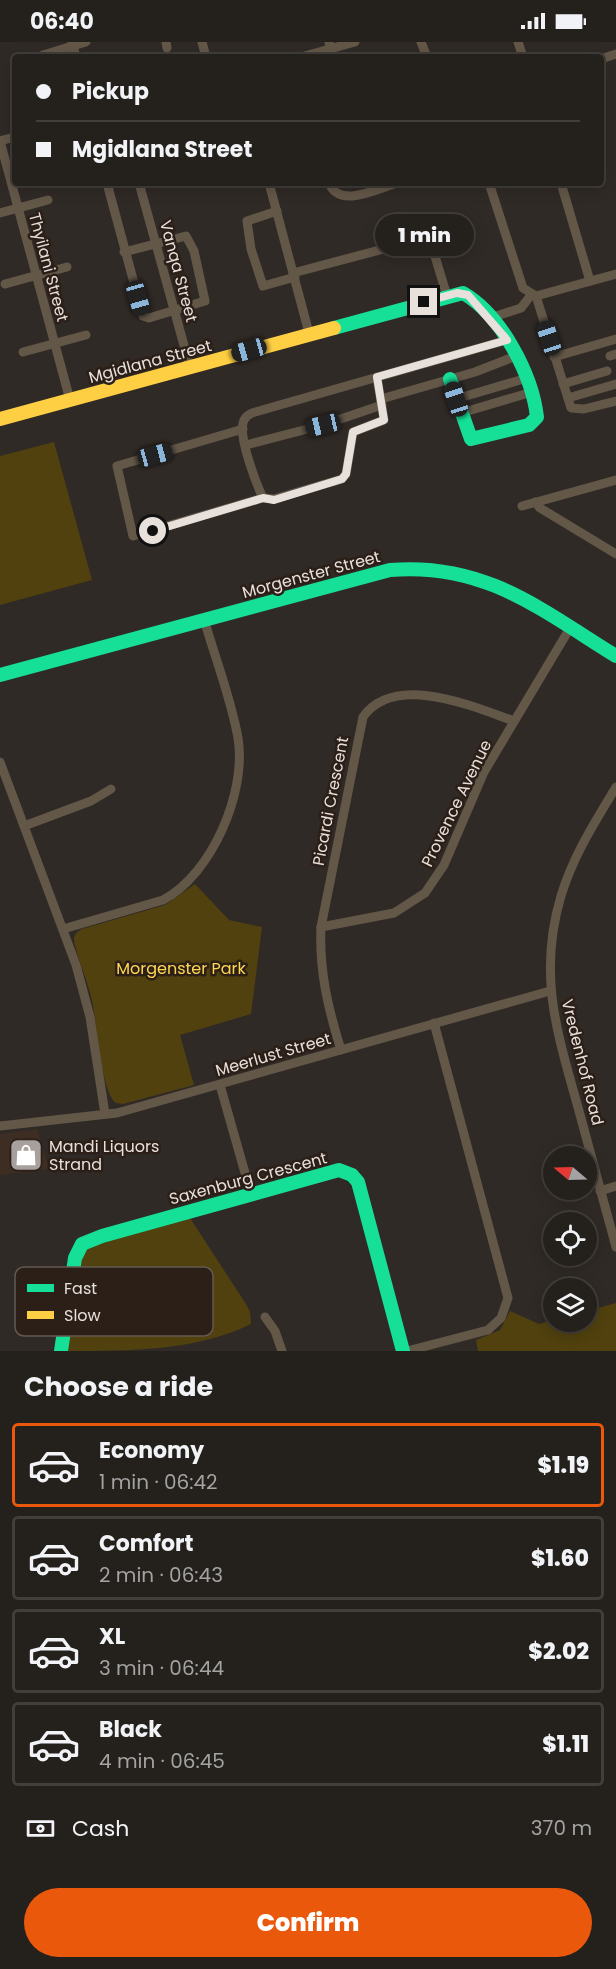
<!DOCTYPE html>
<html lang="en">
<head>
<meta charset="utf-8">
<style>
  :root { --surface:#24201c; --page:#2c2825; --text:#f1f3f6; --muted:#a3a3a3; --line:#413e3b; --accent:#ea580c }
  body { margin:0; font-family:Poppins,sans-serif; background:var(--page); color:var(--text); height:100vh; display:flex; flex-direction:column; font-size:22px; white-space:nowrap }
  * { box-sizing:border-box; margin:0 }
  p { font-size:20px; color:var(--muted) }
  .icon { flex:none; width:33px; height:33px; fill:none; stroke:currentColor; stroke-width:2; stroke-linecap:round; stroke-linejoin:round }
  .map { position:relative; height:1309px; overflow:hidden }
  .drawer { display:flex; flex-direction:column; background:var(--surface); flex:1 }
  .drawer>* { flex:none }
  .banner { position:absolute; left:12px; top:12px; width:592px; height:132px; border-radius:6px; box-shadow:0 3px 15px #0003,0 0 0 2px var(--line); display:grid; align-content:center; height:132px; padding:0 24px; background:var(--surface) }
  .needle { width:39px; rotate:289deg }
  .tools { position:absolute; left:543px; top:1104px; display:grid; gap:12px }
  .tools a { display:grid; place-items:center; width:54px; height:54px; border-radius:50%; background:var(--surface); box-shadow:0 3px 15px #0003,0 0 0 2px var(--line); font-size:30px }
  .end { position:absolute; width:27px; height:27px; margin:-14px; border:8px solid #e8e0db; background:#111; box-shadow:0 0 0 3px #111 }
  .from { border-radius:50% }
  .bubble { position:absolute; height:42px; border-radius:21px; background:var(--surface); box-shadow:0 3px 15px #0003,0 0 0 2px var(--line); font-size:20px; font-weight:800; line-height:42px; text-align:center }
  .car { position:absolute; width:18px; height:36px; margin:-18px -9px; border-radius:8px; box-shadow:0 0 4px 2px #0007; background:linear-gradient(#222 24%,#8ab4d8 0 40%,#222 0 76%,#8ab4d8 0 86%,#222 0) }
  .banner b { display:flex; align-items:center; gap:21px; height:57px; font-size:22px }
  .banner b+b { border-top:2px solid var(--line) }
  .banner i { width:15px; height:15px; background:var(--text) }
  ul { padding:0; list-style:none }
  li { display:flex; align-items:center; gap:18px; height:84px; margin:0 12px 9px; padding:0 12px; border:3px solid var(--line); border-radius:6px }
  li div { flex:1 }
  li b { display:block; font-size:22px }
  li em { font-style:normal; font-weight:800 }
  li.current { border-color:var(--accent) }
  li>.icon { width:54px; height:54px; stroke-width:1.5 }
  h2 { padding:0 24px; font-size:27px; line-height:72px }
  .pay { display:flex; align-items:center; gap:15px; height:66px; padding:0 24px; font-size:22px }
  .pay p { margin-inline-start:auto }
  .cta { display:flex; gap:12px; margin-top:auto; padding:12px 24px }
  .cta a { flex:1; height:69px; border-radius:36px; background:var(--accent); color:#fff; font-size:24px; font-weight:800; line-height:69px; text-align:center }
  .status { display:flex; justify-content:space-between; align-items:center; height:42px; padding:0 30px; background:var(--surface); direction:ltr }
  .status svg { height:16px; fill:currentColor }
  .map>svg:first-child { display:block }
</style>
</head>
<body>
<div class="status"><b>06:40</b><svg viewBox="0 0 49 12"><path d="M0 12V9h3v3zM5 12V6h3v6zM10 12V3h3v9zM15 12V0h3v12zM26 1h20v11H26zM47 4h2v5h-2z"/></svg></div>
<div class="map">
<svg width="616" height="1309" viewBox="0 0 616 1309">
  <rect width="100%" height="100%" fill="#302a26"/>
  <!-- built -->
  <path fill="#3e2d23" d="M37,1087L49,1127L0,1133V1092Z"/>
  <!-- green -->
  <g fill="#50410e">
    <path d="M54,400L92,538L0,563V414Z"/>
    <path d="M195,842L229,878L262,885L251,972L180,993L194,1043L123,1062L116,1061C101,1051 97,980 92,959C90,945 74,907 74,897C74,892 78,889 82,887L165,863Z"/>
    <path d="M190,1176L246,1262L250,1270L251,1282C196,1309 129,1309 66,1309L80,1216L89,1204Z"/>
    <path d="M616,1261V1309H478L476,1298L500,1288L510,1269L539,1282L553,1278L586,1280L587,1269Z"/>
  </g>
  <g fill="none" stroke-linecap="round" stroke-linejoin="round">
    <!-- street -->
    <g stroke="#635748" stroke-width="9">
      <path d="M72,0L76,15"/>
      <path d="M166,0L167,6"/>
      <path d="M202,0L206,15"/>
      <path d="M329,0L333,15"/>
      <path d="M421,0L427,15"/>
      <path d="M518,0L523,15"/>
      <path d="M43,13L86,0"/>
      <path d="M301,15L355,0"/>
      <path d="M604,16L616,12"/>
      <path d="M0,99L70,358"/>
      <path d="M0,99L15,95"/>
      <path d="M113,141L108,145L143,274L149,276L205,259L194,209L186,194L124,210"/>
      <path d="M139,141L190,325"/>
      <path d="M269,141L309,291"/>
      <path d="M329,141C339,167 377,147 397,141"/>
      <path d="M489,141L523,246L536,254"/>
      <path d="M561,141L590,239"/>
      <path d="M277,169L247,179L251,207L263,244L295,235"/>
      <path d="M0,171L48,158"/>
      <path d="M426,197L435,187L458,179"/>
      <path d="M293,231L425,196L431,201L447,254"/>
      <path d="M5,242L67,225"/>
      <path d="M536,254L571,366L584,367L616,359"/>
      <path d="M536,254L616,232"/>
      <path d="M490,276L521,266L531,253"/>
      <path d="M23,310L86,293"/>
      <path d="M610,314L616,312"/>
      <path d="M554,315L616,297"/>
      <path d="M377,335L384,378L353,390L346,432L342,437L274,457L263,456C256,441 239,397 243,381C244,376 248,373 252,371L507,298"/>
      <path d="M563,342L607,329"/>
      <path d="M568,356L616,342"/>
      <path d="M381,357L475,330L516,314"/>
      <path d="M456,357L527,336"/>
      <path d="M461,371L532,350"/>
      <path d="M243,387L117,424L133,494L263,456"/>
      <path d="M246,403L323,383L382,363"/>
      <path d="M535,460L540,466L616,512"/>
      <path d="M522,464L616,438"/>
      <path d="M0,720L76,923L90,975L105,1072"/>
      <path d="M616,745C595,780 573,814 561,854C537,934 558,993 579,1069C591,1114 604,1160 616,1205"/>
      <path d="M24,784L91,759L111,747"/>
      <path d="M321,885L394,871L425,851L444,823L484,730L570,586"/>
      <path d="M63,887L163,858C212,832 247,750 238,696C231,656 215,616 204,577"/>
      <path d="M341,1008C328,966 319,929 321,885L363,675C395,630 474,665 514,679"/>
      <path d="M220,1043L251,1152"/>
      <path d="M0,1084L117,1071L550,949"/>
      <path d="M600,1149L616,1144"/>
      <path d="M265,1275L275,1289L282,1309"/>
      <path d="M407,1309L488,1288L501,1276L508,1256L434,981"/>
    </g>
    <!-- fast -->
    <g stroke="#16e098" stroke-width="14">
      <path d="M334,286L463,251C501,273 532,332 537,375L529,383L471,397L450,337"/>
      <path d="M0,633L390,528C484,520 540,567 616,614"/>
      <path d="M61,1309L75,1216L82,1202L102,1194L339,1128L352,1133L358,1140L403,1309"/>
    </g>
    <!-- slow -->
    <path stroke="#ffcf43" stroke-width="14" d="M0,377L334,286"/>
  </g>
  <g fill="none" stroke-linecap="round" stroke-linejoin="round">
    <!-- route -->
    <path stroke="#e8e0db" stroke-width="8" d="M153,489L263,456L274,458L342,437L346,432L353,390L384,378L377,335L507,298L468,253L457,251L424,260"/>
  </g>
  <!-- icons -->
  <defs>
    <symbol id="shop-square" viewBox="-11 -11 22 22"><rect x="-9" y="-9" width="18" height="18" rx="4" fill="#a8a09c" stroke="#2b1f17"/><path d="M-5-2.5h2.3a2.7 3.5 0 0 1 5.4 0H5L5.5 6h-11ZM-1.5-2.5h3a1.5 2.3 0 0 0-3 0Z" fill="#fff"/></symbol>
  </defs>
  <g fill-rule="evenodd">
    <use href="#shop-square" x="7" y="1094" width="38" height="38"/>
  </g>
  <g text-anchor="middle" stroke-width="5" stroke-linejoin="round" paint-order="stroke">
    <!-- street labels -->
    <g font-size="16" fill="#e8e0db" stroke="#2b1f17">
      <text transform="translate(49 225) rotate(75)" y="6">Thyilani Street</text>
      <text transform="translate(179 229) rotate(75)" y="6">Vanqa Street</text>
      <text transform="translate(150 319) rotate(-15)" y="6">Mgidlana Street</text>
      <text transform="translate(311 532) rotate(-15)" y="6">Morgenster Street</text>
      <text transform="translate(330 759) rotate(-79)" y="6">Picardi Crescent</text>
      <text transform="translate(456 761) rotate(-64)" y="6">Provence Avenue</text>
      <text transform="translate(273 1012) rotate(-16)" y="6">Meerlust Street</text>
      <text transform="translate(583 1020) rotate(76)" y="6">Vredenhof Road</text>
      <text transform="translate(248 1136) rotate(-15)" y="6">Saxenburg Crescent</text>
    </g>
    <!-- park labels -->
    <g font-size="16" fill="#fed750" stroke="#2b1f17">
      <text x="181" y="932">Morgenster Park</text>
    </g>
    <!-- poi labels -->
    <g font-size="16" fill="#e8e0db" stroke="#2b1f17" text-anchor="start">
      <text x="49" y="1110">Mandi Liquors<tspan x="49" dy="18">Strand</tspan></text>
    </g>
  </g>
  <!-- legend -->
  <rect x="15" y="1225" width="198" height="69" rx="9" fill="#2b1f17" stroke="#645952" stroke-width="1.5"/>
  <rect x="27" y="1242" width="27" height="8" fill="#16e098"/>
  <rect x="27" y="1269" width="27" height="8" fill="#ffcf43"/>
  <g font-size="16" fill="#e8e0db">
    <text x="64" y="1252">Fast</text>
    <text x="64" y="1279">Slow</text>
  </g>
</svg>
<div class="tools">
<a><svg class="needle" viewBox="-14 -14 28 28"><path d="M0-13l5 13h-10z" fill="#e53935"/><path d="M0 13l5-13h-10z" fill="#a3a3a3"/></svg></a>
<a><svg class="icon" aria-label="locate" viewBox="0 0 24 24"><circle cx="12" cy="12" r="6"/><path d="M12 2v4M12 18v4M2 12h4M18 12h4"/></svg></a>
<a><svg class="icon" aria-label="layers" viewBox="0 0 24 24"><path d="M12 4l9 5-9 5-9-5zM3 14l9 5 9-5"/></svg></a>
</div>
<i class="end from" style="left:153px;top:489px"></i>
<i class="end" style="left:424px;top:260px"></i>
<div class="bubble" style="left:375px;top:172px;width:99px">1 min</div>
<i class="car" style="left:138px;top:256px;rotate:164deg"></i>
<i class="car" style="left:549px;top:296px;rotate:342deg"></i>
<i class="car" style="left:249px;top:308px;rotate:254deg"></i>
<i class="car" style="left:456px;top:357px;rotate:342deg"></i>
<i class="car" style="left:323px;top:383px;rotate:257deg"></i>
<i class="car" style="left:155px;top:413px;rotate:75deg"></i>
<div class="banner">
<b><i class="from"></i>Pickup</b>
<b><i></i>Mgidlana Street</b>
</div>
</div>
<section class="drawer">
<h2>Choose a ride</h2>
<ul>
<li class="current"><svg class="icon" aria-label="car" viewBox="0 0 24 24"><path d="M5 17H2v-5l4-1 3-4h7l3 4 3 1v5h-3M9 17h6M6 11h13"/><circle cx="7" cy="17" r="2"/><circle cx="17" cy="17" r="2"/></svg><div><b>Economy</b><p>1 min · 06:42</p></div><em>$1.19</em></li>
<li><svg class="icon" aria-label="car" viewBox="0 0 24 24"><path d="M5 17H2v-5l4-1 3-4h7l3 4 3 1v5h-3M9 17h6M6 11h13"/><circle cx="7" cy="17" r="2"/><circle cx="17" cy="17" r="2"/></svg><div><b>Comfort</b><p>2 min · 06:43</p></div><em>$1.60</em></li>
<li><svg class="icon" aria-label="car" viewBox="0 0 24 24"><path d="M5 17H2v-5l4-1 3-4h7l3 4 3 1v5h-3M9 17h6M6 11h13"/><circle cx="7" cy="17" r="2"/><circle cx="17" cy="17" r="2"/></svg><div><b>XL</b><p>3 min · 06:44</p></div><em>$2.02</em></li>
<li><svg class="icon" aria-label="car" viewBox="0 0 24 24"><path d="M5 17H2v-5l4-1 3-4h7l3 4 3 1v5h-3M9 17h6M6 11h13"/><circle cx="7" cy="17" r="2"/><circle cx="17" cy="17" r="2"/></svg><div><b>Black</b><p>4 min · 06:45</p></div><em>$1.11</em></li>
</ul>
<div class="pay"><svg class="icon" aria-label="cash" viewBox="0 0 24 24"><path d="M3 7h18v10H3z"/><circle cx="12" cy="12" r="2"/></svg>Cash<p>370 m</p></div>
<div class="cta"><a>Confirm</a></div>
</section>
</body>
</html>
